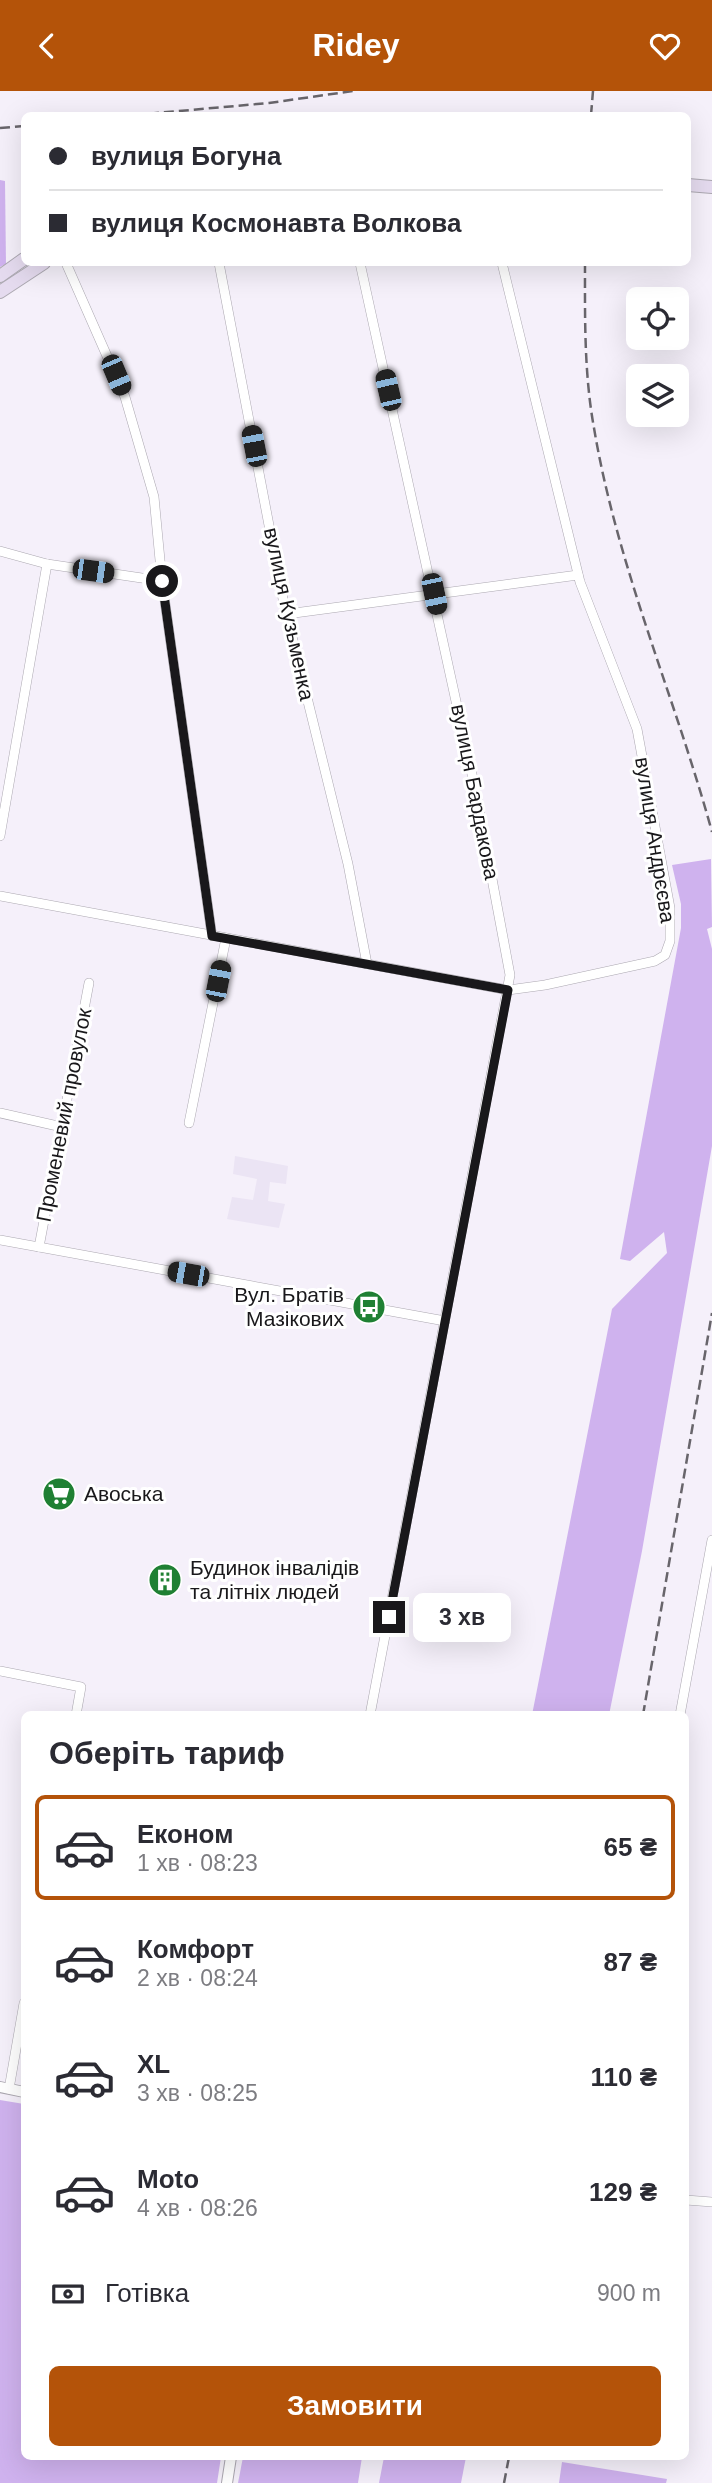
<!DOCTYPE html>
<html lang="uk">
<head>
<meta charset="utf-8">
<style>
  :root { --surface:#fff; --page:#f2f2f3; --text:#2b2b33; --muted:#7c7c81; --line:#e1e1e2; --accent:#b45309 }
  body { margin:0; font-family:Helvetica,sans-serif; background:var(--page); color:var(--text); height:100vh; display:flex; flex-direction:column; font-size:26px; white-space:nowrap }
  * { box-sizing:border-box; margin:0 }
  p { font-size:23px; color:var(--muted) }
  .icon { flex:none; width:38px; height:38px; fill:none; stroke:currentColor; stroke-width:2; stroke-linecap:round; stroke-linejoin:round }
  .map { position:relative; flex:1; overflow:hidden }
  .sheet { position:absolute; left:21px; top:1620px; width:668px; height:749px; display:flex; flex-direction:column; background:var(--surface); border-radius:10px; box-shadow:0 7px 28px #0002 }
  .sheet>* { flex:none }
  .banner { position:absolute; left:21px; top:21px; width:670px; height:154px; border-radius:10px; box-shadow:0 7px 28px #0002; display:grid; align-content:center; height:154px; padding:0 28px; background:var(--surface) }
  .tools { position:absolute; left:626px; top:196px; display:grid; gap:14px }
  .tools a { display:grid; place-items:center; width:63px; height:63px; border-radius:10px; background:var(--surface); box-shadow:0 7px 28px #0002; font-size:35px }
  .end { position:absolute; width:32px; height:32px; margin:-16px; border:9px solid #19181b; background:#fff; box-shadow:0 0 0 4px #fff }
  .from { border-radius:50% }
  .bubble { position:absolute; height:49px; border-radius:10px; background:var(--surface); box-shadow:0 7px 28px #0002; font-size:23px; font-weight:800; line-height:49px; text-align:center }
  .car { position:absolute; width:21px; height:42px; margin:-21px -10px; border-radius:9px; box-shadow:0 0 5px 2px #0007; background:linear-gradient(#222 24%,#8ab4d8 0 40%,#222 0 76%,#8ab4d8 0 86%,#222 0) }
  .banner b { display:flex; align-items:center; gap:24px; height:66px; font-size:26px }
  .banner b+b { border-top:2px solid var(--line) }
  .banner i { width:18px; height:18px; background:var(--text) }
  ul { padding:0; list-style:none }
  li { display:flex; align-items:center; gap:21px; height:105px; margin:0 14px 10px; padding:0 14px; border:4px solid transparent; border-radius:10px }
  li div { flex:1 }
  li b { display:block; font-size:26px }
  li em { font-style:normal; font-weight:800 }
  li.selected { border-color:var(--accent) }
  li>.icon { width:63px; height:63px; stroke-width:1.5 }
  h2 { padding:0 28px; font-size:32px; line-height:84px }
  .pay { display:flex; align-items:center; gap:18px; height:77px; padding:0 28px; font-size:26px }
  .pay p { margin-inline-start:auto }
  .action { display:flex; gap:14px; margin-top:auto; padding:14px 28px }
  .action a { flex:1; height:80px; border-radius:10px; background:var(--accent); color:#fff; font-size:28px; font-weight:800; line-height:80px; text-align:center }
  header { display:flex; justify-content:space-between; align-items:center; height:91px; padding:0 28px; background:var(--accent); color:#fff; font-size:32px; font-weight:800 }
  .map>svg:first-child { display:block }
</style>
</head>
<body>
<header><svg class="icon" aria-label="back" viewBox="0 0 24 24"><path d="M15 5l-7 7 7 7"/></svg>Ridey<svg class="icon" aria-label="heart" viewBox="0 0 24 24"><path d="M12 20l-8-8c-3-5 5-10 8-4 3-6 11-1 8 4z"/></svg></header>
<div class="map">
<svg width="712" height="2392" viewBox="0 0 712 2392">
  <rect width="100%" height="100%" fill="#f5f0fa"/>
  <!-- built -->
  <path fill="#ebe4f4" d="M235,1065L288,1075L286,1093L270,1091L268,1110L285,1113L279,1137L227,1128L232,1106L253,1109L257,1088L233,1083Z"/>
  <!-- green -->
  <g fill="#cfb2ee">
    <path d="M0,89L5,90L6,173L0,176Z"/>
    <path d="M711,768L712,836L707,838L712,858V1055L642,1460L609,1624H532L612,1218L667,1162L664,1141L630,1170L620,1168L681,837V813L672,774Z"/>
    <path d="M0,2009L24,2013V2366H221L217,2392H0Z"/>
    <path d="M243,2366H362L358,2392H238Z"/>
    <path d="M384,2366H466L461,2392H379Z"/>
    <path d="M562,2371L667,2388L666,2392H559Z"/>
  </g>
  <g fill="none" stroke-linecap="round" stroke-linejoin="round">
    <defs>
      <g id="minor">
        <path d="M66,172L125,306L154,406L162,490L212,845"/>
        <path d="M219,172L284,513L348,773L367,873"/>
        <path d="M360,172L475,697L510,884L370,1624"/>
        <path d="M0,460L47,473L162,490"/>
        <path d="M287,523L578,484"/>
        <path d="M0,745L47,473"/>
        <path d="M0,805L508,899L545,894L655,870L665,864L670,850V817L637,638L580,491L502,172"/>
        <path d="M0,1022L62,1036"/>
        <path d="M189,1032L226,847"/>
        <path d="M0,1149L445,1230"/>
        <path d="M39,1156L89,892"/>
        <path d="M0,1580L81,1596L76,1624"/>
        <path d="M680,1624L712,1449"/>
        <path d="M9,1998L24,1912"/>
        <path d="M686,2109L712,2111"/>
      </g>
      <g id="tertiary">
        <path d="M0,1996L24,2001"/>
        <path d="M227,2392L231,2366"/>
      </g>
      <g id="secondary">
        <path d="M688,94L712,96"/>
        <path d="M0,185L24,168"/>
        <path d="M0,201L44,172"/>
      </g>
    </defs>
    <!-- minor casing -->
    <use href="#minor" stroke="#aca8b1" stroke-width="10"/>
    <!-- tertiary casing -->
    <use href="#tertiary" stroke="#aca8b1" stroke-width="12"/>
    <!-- secondary casing -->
    <use href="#secondary" stroke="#aca8b1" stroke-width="14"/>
    <!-- minor -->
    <use href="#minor" stroke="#fff" stroke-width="9"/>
    <!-- tertiary -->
    <use href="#tertiary" stroke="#fff" stroke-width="10"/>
    <!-- secondary -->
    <use href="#secondary" stroke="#e5dbef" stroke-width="12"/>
    <!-- rail -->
    <g stroke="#68656b" stroke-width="2.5" stroke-dasharray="10 5" stroke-linecap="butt">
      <path d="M134,24L269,12L353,0"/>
      <path d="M591,24L593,0"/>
      <path d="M0,37L24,35"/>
      <path d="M585,172C585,227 584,282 594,337C617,475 675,606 712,741"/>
      <path d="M643,1624L712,1222"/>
      <path d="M504,2392L509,2366"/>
    </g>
  </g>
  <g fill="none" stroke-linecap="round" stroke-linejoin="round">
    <!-- route -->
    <path stroke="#19181b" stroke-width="9" d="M162,490L212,845L508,899L389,1526"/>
  </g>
  <!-- icons -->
  <defs>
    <symbol id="bus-disc" viewBox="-11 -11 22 22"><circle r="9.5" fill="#1f8033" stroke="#fff"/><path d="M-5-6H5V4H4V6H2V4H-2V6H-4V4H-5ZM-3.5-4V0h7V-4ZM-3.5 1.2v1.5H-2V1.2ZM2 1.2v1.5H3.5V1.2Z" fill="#fff"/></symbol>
    <symbol id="supermarket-disc" viewBox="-11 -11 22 22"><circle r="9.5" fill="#1f8033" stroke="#fff"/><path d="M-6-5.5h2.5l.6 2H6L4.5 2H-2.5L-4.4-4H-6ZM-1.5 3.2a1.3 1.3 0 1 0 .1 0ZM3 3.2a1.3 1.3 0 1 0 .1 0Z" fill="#fff"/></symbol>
    <symbol id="building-disc" viewBox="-11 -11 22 22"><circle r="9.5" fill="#1f8033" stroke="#fff"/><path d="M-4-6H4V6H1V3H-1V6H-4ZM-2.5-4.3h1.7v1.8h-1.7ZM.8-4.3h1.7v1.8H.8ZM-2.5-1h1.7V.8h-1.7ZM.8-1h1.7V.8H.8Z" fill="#fff"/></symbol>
  </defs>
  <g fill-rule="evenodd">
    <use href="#bus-disc" x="350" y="1197" width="38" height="38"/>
    <use href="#supermarket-disc" x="40" y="1384" width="38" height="38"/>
    <use href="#building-disc" x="146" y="1470" width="38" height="38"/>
  </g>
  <g text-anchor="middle" stroke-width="6" stroke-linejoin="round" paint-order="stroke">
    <!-- street labels -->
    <g font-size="21" fill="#19181b" stroke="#fff">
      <text transform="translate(289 523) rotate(78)" y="7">вулиця Кузьменка</text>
      <text transform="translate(475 701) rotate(79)" y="7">вулиця Бардакова</text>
      <text transform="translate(655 749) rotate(81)" y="7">вулиця Андрєєва</text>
      <text transform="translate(64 1024) rotate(-79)" y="7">Променевий провулок</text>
    </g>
    <!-- poi labels -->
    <g font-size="21" fill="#19181b" stroke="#fff" text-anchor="start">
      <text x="344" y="1211" text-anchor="end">Вул. Братів<tspan x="344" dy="24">Мазікових</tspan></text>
      <text x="84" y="1410">Авоська</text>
      <text x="190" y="1484">Будинок інвалідів<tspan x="190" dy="24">та літніх людей</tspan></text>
    </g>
  </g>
</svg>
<div class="tools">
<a><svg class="icon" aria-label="locate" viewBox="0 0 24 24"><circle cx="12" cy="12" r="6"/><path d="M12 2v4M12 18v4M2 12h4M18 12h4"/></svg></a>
<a><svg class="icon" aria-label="layers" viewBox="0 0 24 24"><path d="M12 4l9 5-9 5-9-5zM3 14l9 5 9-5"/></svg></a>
</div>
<i class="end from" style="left:162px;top:490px"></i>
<i class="end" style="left:389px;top:1526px"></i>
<div class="bubble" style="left:413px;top:1502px;width:98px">3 хв</div>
<i class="car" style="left:116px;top:284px;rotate:157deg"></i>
<i class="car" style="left:388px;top:299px;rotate:347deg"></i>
<i class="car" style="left:254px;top:355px;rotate:349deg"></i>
<i class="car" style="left:93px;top:480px;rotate:98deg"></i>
<i class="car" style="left:434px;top:503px;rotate:168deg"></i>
<i class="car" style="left:218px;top:890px;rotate:11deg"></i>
<i class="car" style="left:188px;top:1183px;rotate:280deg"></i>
<div class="banner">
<b><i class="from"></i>вулиця Богуна</b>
<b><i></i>вулиця Космонавта Волкова</b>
</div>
<section class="sheet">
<h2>Оберіть тариф</h2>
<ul>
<li class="selected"><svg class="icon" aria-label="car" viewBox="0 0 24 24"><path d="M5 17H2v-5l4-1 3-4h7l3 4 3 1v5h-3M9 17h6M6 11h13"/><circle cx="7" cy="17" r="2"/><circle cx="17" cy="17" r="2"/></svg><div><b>Економ</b><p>1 хв · 08:23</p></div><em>65 ₴</em></li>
<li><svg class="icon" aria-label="car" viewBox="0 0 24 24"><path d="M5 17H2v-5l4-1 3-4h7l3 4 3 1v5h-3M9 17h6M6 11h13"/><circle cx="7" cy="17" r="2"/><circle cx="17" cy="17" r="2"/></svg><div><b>Комфорт</b><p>2 хв · 08:24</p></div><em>87 ₴</em></li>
<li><svg class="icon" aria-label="car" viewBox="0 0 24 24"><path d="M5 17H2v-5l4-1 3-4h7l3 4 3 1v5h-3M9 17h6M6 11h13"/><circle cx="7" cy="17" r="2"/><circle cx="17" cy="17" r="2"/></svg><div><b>XL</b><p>3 хв · 08:25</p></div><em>110 ₴</em></li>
<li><svg class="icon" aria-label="car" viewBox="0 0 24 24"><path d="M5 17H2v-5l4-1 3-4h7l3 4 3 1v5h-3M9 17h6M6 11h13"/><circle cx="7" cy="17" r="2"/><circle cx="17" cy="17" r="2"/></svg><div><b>Moto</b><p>4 хв · 08:26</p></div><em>129 ₴</em></li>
</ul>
<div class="pay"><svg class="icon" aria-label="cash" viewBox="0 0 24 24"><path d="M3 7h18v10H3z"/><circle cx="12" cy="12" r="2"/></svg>Готівка<p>900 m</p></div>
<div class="action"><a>Замовити</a></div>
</section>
</div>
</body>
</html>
